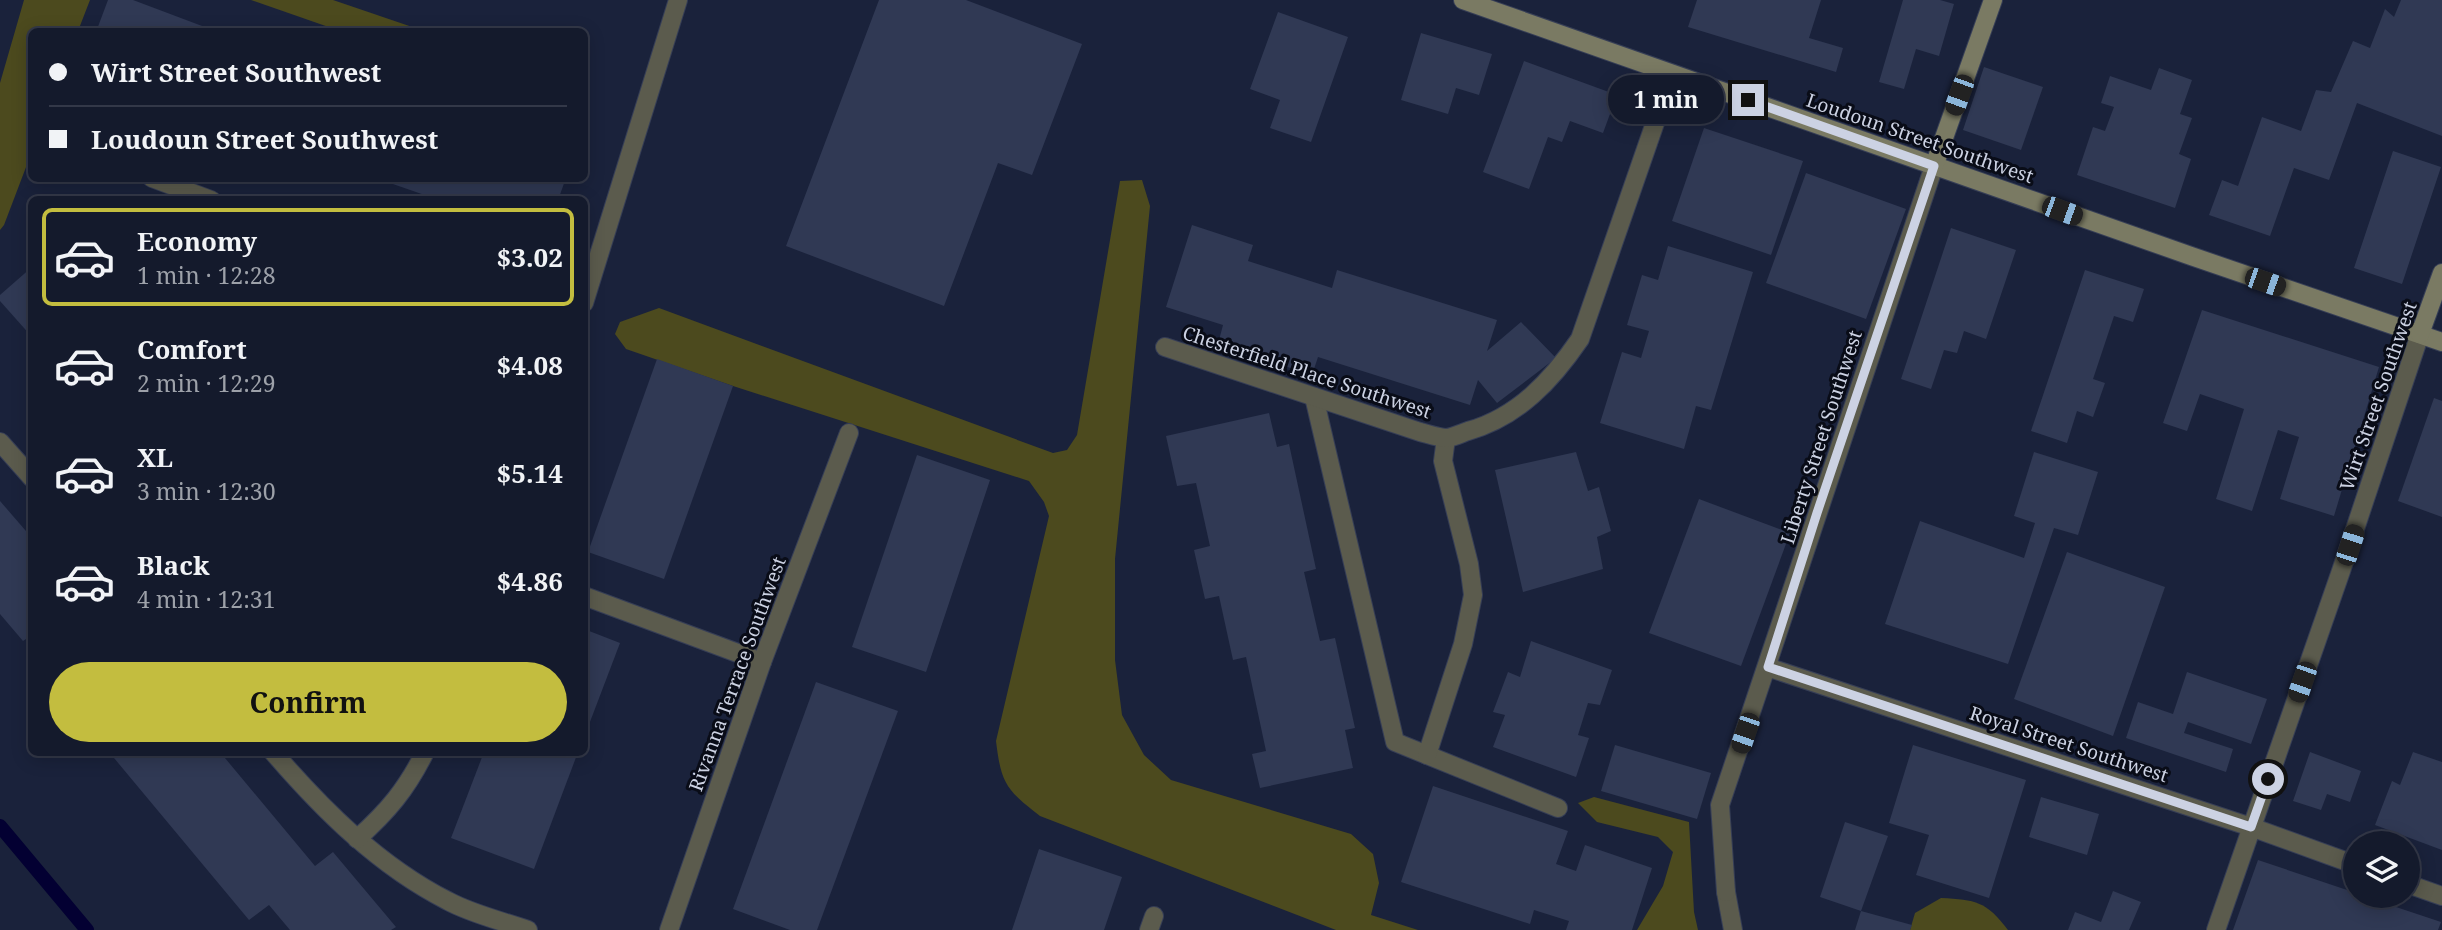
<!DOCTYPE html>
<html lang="en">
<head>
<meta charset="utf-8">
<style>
  :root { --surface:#141a2c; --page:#212738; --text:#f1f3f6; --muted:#9da1a9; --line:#333848; --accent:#c3bd3f }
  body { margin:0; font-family:"Noto Serif",serif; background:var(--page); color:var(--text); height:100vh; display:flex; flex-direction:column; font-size:26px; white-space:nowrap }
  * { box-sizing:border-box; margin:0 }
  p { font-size:23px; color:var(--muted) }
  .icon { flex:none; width:38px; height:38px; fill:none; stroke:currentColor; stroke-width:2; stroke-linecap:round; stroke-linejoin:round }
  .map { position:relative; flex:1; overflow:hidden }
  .drawer { position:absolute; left:28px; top:196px; width:560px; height:560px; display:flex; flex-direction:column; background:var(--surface); border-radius:10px; box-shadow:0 4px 18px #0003,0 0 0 2px var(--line) }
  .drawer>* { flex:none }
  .hud { position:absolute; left:28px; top:28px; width:560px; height:154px; border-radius:10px; box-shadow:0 4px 18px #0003,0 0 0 2px var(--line); display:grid; align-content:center; height:154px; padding:0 21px; background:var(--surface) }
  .tools { position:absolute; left:2343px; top:831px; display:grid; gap:14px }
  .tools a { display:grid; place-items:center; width:77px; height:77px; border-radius:50%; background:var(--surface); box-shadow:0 4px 18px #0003,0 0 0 2px var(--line); font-size:35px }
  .end { position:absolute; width:32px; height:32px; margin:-16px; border:9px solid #ccd2e3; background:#111; box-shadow:0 0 0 4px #111 }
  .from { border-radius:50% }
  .bubble { position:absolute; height:49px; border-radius:24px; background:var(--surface); box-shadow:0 4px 18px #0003,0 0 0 2px var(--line); font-size:23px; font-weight:700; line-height:49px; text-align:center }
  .car { position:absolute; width:21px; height:42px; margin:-21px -10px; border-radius:9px; box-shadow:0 0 5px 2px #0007; background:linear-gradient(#222 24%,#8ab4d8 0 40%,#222 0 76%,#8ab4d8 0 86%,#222 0) }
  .hud b { display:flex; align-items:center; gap:24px; height:66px; font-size:26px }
  .hud b+b { border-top:2px solid var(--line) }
  .hud i { width:18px; height:18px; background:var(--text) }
  ul { padding:12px 0 0; list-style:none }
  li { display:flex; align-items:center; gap:21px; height:98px; margin:0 14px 10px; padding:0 7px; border:4px solid transparent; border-radius:10px }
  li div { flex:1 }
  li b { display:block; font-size:26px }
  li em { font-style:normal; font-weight:700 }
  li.on { border-color:var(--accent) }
  li>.icon { width:63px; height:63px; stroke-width:1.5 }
  .button { display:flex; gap:14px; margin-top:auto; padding:14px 21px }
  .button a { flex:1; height:80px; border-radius:42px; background:var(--accent); color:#111; font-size:28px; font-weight:700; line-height:80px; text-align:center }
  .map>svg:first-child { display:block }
</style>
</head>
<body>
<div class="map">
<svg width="2442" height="930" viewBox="0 0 2442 930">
  <rect width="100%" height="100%" fill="#1a223b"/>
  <!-- green -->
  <g fill="#4c4a1e">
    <path d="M24,0H90L78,31L32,32L31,154L4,225L0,230V83Z"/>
    <path d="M251,0H333L424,31H340Z"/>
    <path d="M1142,180L1150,206L1115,559V660L1122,715L1144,755L1171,780L1351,834L1373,854L1379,883L1371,915L1418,930H1336L1040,816C1006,790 1001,783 996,741L1049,516L1044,502L1029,481L733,386L626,349L615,334L620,322L659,308L1053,453L1067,450L1077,435L1120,181Z"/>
    <path d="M1594,797L1689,822L1694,912L1698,930H1637L1663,886L1673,852L1658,837L1597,822L1578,803Z"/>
    <path d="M1941,898C1976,900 1986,901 2008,930H1910L1915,913Z"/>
  </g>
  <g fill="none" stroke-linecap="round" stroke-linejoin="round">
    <!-- stream -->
    <path stroke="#030032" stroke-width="14" d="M0,826L87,930"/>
  </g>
  <!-- building -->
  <g fill="#303954">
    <path d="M108,0H133L218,32H96Z"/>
    <path d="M879,0H966L1082,44L1032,175L998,163L944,306L786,246Z"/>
    <path d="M1697,0H1821L1809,38L1843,48L1836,72L1688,27Z"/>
    <path d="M1903,0H1940L1954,4L1939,56L1916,49L1904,89L1879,82Z"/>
    <path d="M2401,0H2442V136L2357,103L2329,180L2294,168L2270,236L2209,215L2222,180L2238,186L2262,117L2301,131L2316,90L2331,92L2353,41L2370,48L2385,9L2394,17Z"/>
    <path d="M1278,12L1348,37L1311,142L1270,128L1280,100L1250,89Z"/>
    <path d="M1421,33L1492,54L1479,95L1456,88L1448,114L1401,100Z"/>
    <path d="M1524,61L1617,95L1603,133L1570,121L1562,142L1548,137L1529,189L1483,172Z"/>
    <path d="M1984,67L2043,87L2021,150L1963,130Z"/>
    <path d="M2159,68L2192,80L2180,114L2192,118L2179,154L2191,159L2175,208L2077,175L2093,127L2105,131L2114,107L2101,103L2110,76L2151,90Z"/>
    <path d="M1704,128L1803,161L1771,255L1672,221Z"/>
    <path d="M2393,151L2441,167L2402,284L2354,268Z"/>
    <path d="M1806,173L1906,209L1866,319L1766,283Z"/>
    <path d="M392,178H566L558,200H439L390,183Z"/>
    <path d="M1192,225L1253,245L1248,261L1332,288L1337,270L1497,320L1487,351L1521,322L1556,358L1497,403L1478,380L1470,405L1318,357L1312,375L1218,344L1223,325L1166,307Z"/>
    <path d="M1951,228L2016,250L1986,339L1964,331L1957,353L1944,350L1931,389L1901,379Z"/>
    <path d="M1668,246L1753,272L1711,410L1696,406L1684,449L1600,423L1622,352L1641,358L1649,331L1627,325L1642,275L1658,280Z"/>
    <path d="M32,267V337L0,301V295Z"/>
    <path d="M2085,270L2144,289L2133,322L2114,316L2093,379L2105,383L2093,417L2077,411L2067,443L2031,431Z"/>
    <path d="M2202,310L2379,367L2334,516L2280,499L2299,437L2278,430L2252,511L2216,499L2244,409L2200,394L2187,431L2163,423Z"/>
    <path d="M657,359L733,386L664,579L588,552Z"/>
    <path d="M2434,398L2442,401V517L2398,501Z"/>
    <path d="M1269,413L1277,447L1289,444L1316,569L1304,572L1320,641L1335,638L1355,728L1345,730L1353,768L1260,788L1252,754L1266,751L1246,657L1233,660L1219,596L1205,599L1194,550L1210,546L1196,483L1177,486L1166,436Z"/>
    <path d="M1576,452L1588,491L1599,487L1611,531L1597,537L1603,569L1523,592L1495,470Z"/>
    <path d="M2034,452L2098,472L2078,535L2054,528L2008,664L1885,624L1920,521L2024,558L2035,523L2014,516Z"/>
    <path d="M917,455L990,480L926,672L852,647Z"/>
    <path d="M1699,499L1790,533L1741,666L1649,633Z"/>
    <path d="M0,501L32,538V635L23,641L0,614Z"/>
    <path d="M2067,552L2165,587L2113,736L2014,699Z"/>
    <path d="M584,629L620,643L585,735H584Z"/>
    <path d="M1531,641L1612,670L1600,705L1588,703L1578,735L1589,738L1576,777L1493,747L1505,715L1493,712L1508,672L1520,677Z"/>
    <path d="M2187,672L2267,699L2251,744L2188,722L2184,733L2233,749L2226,772L2126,738L2138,702L2173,714Z"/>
    <path d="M816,682L898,711L817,930H790L733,909Z"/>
    <path d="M1615,745L1711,773L1697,819L1601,791Z"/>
    <path d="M1913,745L2026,780L1989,898L1916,875L1929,835L1889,823Z"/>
    <path d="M109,752H220L315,866L333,852L396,927L391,930H290L269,905L249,920Z"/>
    <path d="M484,752H578L534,869L451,838Z"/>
    <path d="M2310,752L2361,771L2350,802L2327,794L2321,810L2293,801Z"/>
    <path d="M2413,752L2442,762V850L2375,825L2392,781L2400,785Z"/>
    <path d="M1433,786L1568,831L1556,864L1576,871L1585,845L1652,868L1632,930H1566L1569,921L1534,910L1530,924L1401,882Z"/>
    <path d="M2041,797L2099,814L2087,855L2029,837Z"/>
    <path d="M1845,822L1888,836L1861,911L1912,925L1910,930H1855L1861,911L1820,897Z"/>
    <path d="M1039,849L1122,877L1104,930H1012Z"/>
    <path d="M2258,860L2356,893V896H2363L2441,922L2438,930H2233Z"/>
    <path d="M2113,891L2141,902L2129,930H2068L2075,912L2101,922Z"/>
  </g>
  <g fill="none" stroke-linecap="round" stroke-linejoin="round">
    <defs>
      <g id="lane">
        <path d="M1314,397L1395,742L1558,808"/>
        <path d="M584,596L762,662"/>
        <path d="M1427,755L1463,644L1473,595L1469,564L1443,461L1446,438"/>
        <path d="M1726,892L1733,930"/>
      </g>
      <g id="street">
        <path d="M152,178L211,200"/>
        <path d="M584,303L678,0"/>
        <path d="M1165,347L1420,432C1428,434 1439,438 1447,438C1454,437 1462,433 1468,431C1518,417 1552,380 1580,339L1672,74"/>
        <path d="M0,442L32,478"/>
        <path d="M1767,667L2251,827L2356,865"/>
        <path d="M273,752C323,810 379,866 448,901C472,914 502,921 528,930"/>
        <path d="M357,839C388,811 406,790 425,752"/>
        <path d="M2408,884L2442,896"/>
        <path d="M1726,892L1720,805L1934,166"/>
        <path d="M669,930L762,662L849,433"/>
        <path d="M1149,930L1154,916"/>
        <path d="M2216,930L2341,571L2420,334"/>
      </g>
      <g id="secondary">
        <path d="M1463,0L2191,256L2442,342"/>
        <path d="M1934,166L1993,0"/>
        <path d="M2420,334L2442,273"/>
      </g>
    </defs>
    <!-- lane casing -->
    <use href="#lane" stroke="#363e56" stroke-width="20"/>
    <!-- street casing -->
    <use href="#street" stroke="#363e56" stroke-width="20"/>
    <!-- secondary casing -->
    <use href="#secondary" stroke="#363e56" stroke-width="20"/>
    <!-- lane -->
    <use href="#lane" stroke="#5b5b4d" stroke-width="18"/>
    <!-- street -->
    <use href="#street" stroke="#5b5b4d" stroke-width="18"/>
    <!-- secondary -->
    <use href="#secondary" stroke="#7a7a63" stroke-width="18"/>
  </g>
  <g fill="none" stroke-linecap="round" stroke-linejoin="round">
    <!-- route -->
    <path stroke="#ccd2e3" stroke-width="9" d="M1748,100L1934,166L1817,513L1768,667L2251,827L2268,779"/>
  </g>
  <g text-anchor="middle" stroke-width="6" stroke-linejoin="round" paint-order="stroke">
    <!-- street labels -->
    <g font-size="19" fill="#ccd2e3" stroke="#090c17">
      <text transform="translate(1920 138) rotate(19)" y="7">Loudoun Street Southwest</text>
      <text transform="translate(1307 372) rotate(18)" y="7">Chesterfield Place Southwest</text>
      <text transform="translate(2378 396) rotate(-71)" y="7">Wirt Street Southwest</text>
      <text transform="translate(1821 437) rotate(-72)" y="7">Liberty Street Southwest</text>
      <text transform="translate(737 674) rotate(-70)" y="7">Rivanna Terrace Southwest</text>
      <text transform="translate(2069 744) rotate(18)" y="7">Royal Street Southwest</text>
    </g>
  </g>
</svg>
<div class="tools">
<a><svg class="icon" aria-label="layers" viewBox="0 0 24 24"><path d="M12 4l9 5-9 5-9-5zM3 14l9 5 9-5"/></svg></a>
</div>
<i class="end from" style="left:2268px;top:779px"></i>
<i class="end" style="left:1748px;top:100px"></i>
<div class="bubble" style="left:1608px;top:75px;width:116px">1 min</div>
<i class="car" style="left:1959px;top:95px;rotate:200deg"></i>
<i class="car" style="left:2062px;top:211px;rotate:110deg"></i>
<i class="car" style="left:2265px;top:282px;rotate:109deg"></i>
<i class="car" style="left:2350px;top:545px;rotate:18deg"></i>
<i class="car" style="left:2302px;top:682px;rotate:199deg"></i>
<i class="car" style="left:1745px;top:733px;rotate:199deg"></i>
<div class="hud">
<b><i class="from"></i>Wirt Street Southwest</b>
<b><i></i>Loudoun Street Southwest</b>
</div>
<section class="drawer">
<ul>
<li class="on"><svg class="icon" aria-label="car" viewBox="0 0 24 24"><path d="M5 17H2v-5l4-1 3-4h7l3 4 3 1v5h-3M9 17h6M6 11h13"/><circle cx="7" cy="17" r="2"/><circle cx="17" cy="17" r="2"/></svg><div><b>Economy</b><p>1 min · 12:28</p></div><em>$3.02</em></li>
<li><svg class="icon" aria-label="car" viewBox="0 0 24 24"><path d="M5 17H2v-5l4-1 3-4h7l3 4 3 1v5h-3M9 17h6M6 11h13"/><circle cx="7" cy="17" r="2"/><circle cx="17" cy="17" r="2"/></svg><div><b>Comfort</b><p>2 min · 12:29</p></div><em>$4.08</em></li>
<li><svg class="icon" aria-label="car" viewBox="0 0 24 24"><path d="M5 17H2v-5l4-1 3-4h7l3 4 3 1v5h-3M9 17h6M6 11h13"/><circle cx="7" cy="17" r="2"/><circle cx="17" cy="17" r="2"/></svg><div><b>XL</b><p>3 min · 12:30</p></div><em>$5.14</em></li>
<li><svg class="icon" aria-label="car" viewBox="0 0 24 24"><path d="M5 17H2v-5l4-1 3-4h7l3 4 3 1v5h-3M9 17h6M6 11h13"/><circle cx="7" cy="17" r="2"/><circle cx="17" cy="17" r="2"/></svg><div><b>Black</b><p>4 min · 12:31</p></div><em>$4.86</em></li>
</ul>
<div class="button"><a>Confirm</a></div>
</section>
</div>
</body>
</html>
